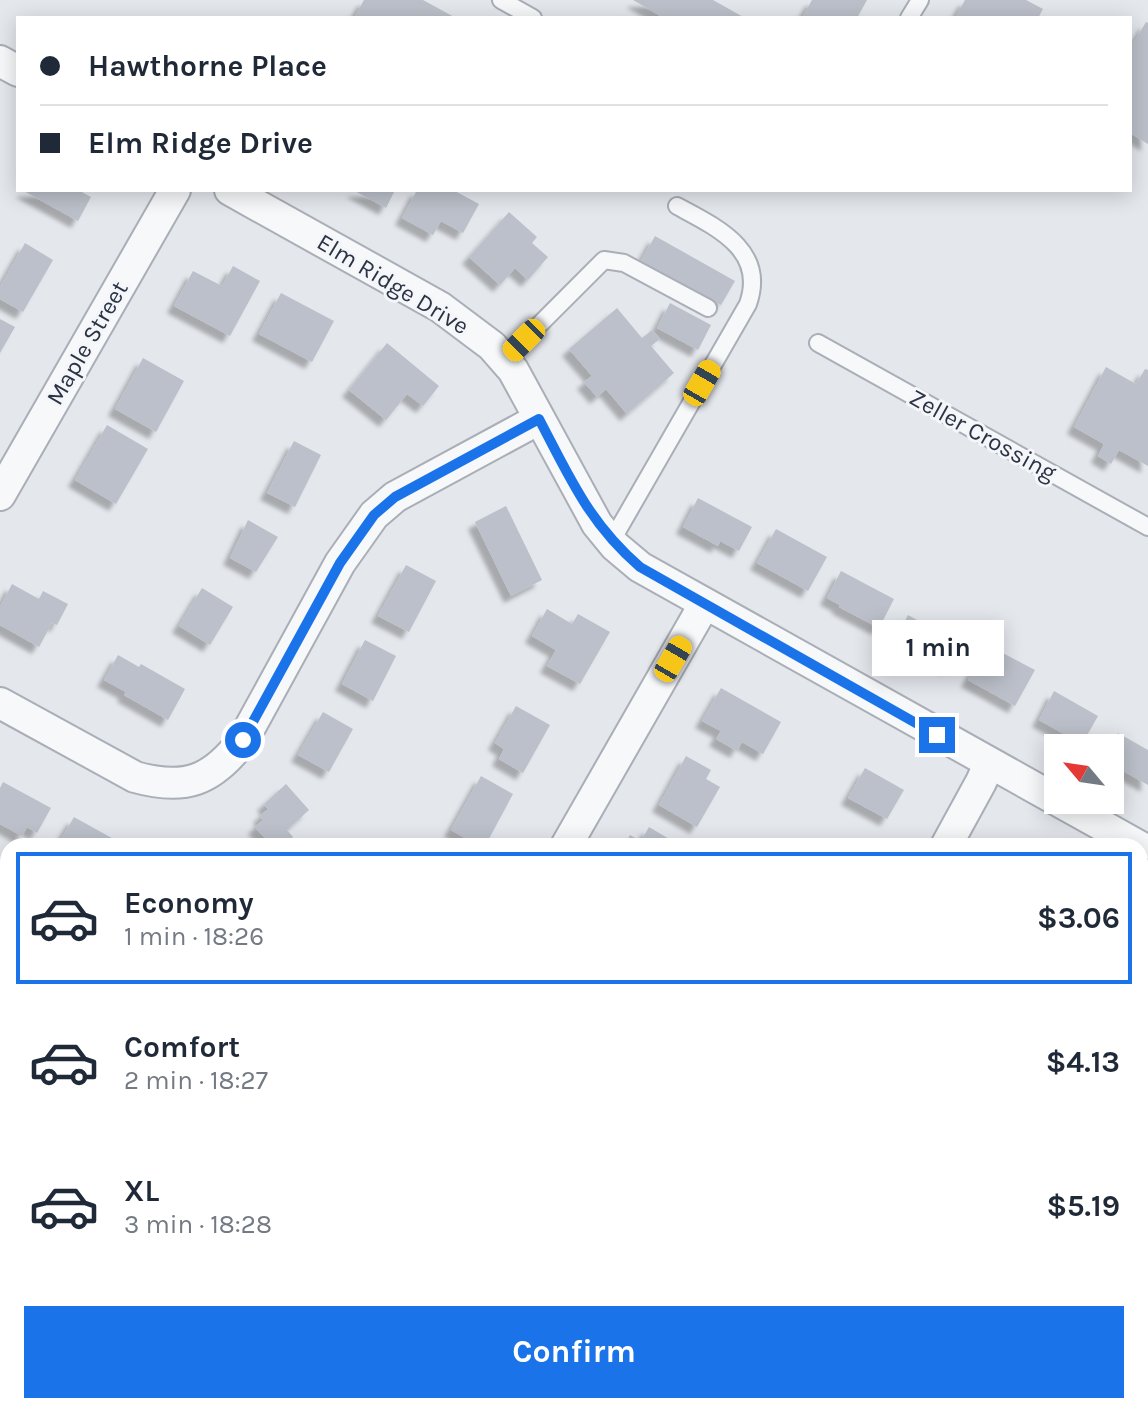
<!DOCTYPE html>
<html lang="en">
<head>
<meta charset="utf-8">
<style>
  :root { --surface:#fff; --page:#f6f6f7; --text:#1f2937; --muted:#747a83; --line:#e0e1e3; --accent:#1a73e8 }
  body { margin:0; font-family:Karla,sans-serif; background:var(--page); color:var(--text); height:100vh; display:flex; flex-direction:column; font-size:30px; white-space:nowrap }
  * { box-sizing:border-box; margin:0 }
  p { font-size:26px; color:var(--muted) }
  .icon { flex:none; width:44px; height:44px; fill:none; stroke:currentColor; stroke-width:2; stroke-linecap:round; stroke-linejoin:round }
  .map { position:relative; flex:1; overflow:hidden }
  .sheet { position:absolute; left:0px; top:838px; width:1148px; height:576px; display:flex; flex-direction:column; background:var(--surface); border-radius:24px 24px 0 0; box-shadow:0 4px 20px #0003 }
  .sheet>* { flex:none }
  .banner { position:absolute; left:16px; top:16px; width:1116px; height:176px; border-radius:0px; box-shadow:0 4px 20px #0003; display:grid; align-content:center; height:176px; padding:0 24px; background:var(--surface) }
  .needle { width:52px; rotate:299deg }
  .controls { position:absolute; left:1044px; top:734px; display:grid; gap:16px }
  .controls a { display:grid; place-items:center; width:80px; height:80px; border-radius:0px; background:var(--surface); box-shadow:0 4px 20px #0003; font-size:40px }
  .end { position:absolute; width:36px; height:36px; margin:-18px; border:10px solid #1a73e8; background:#fff; box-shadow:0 0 0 4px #fff }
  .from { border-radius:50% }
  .bubble { position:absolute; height:56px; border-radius:0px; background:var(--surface); box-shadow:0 4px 20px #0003; font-size:26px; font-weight:700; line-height:56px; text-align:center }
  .car { position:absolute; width:24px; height:48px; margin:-24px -12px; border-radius:10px; box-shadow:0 0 6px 2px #0007; background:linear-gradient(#f5c518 24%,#345 0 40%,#f5c518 0 76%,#345 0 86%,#f5c518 0) }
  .banner b { display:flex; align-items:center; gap:28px; height:76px; font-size:30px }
  .banner b+b { border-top:2px solid var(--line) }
  .banner i { width:20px; height:20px; background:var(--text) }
  ul { padding:14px 0 0; list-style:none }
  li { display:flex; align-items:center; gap:24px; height:132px; margin:0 16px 12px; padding:0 8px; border:4px solid transparent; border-radius:0px }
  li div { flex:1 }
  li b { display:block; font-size:30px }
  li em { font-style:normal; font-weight:700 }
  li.active { border-color:var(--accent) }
  li>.icon { width:72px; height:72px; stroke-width:1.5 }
  .button { display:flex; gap:16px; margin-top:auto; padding:16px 24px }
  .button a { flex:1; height:92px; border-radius:0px; background:var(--accent); color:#fff; font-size:32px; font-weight:700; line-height:92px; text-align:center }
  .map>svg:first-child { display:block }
</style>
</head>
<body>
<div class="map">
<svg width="1148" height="1414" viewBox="0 0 1148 1414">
  <defs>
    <filter id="shadow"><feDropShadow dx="-7" dy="7" stdDeviation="2" flood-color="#0004"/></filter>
  </defs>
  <rect width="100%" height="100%" fill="#e4e7ec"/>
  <!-- building -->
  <g fill="#bbc0ca" filter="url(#shadow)">
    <path d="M364,0H423L456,18H354Z"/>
    <path d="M633,0H713L745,18H664Z"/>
    <path d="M812,0H867L857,18H802Z"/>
    <path d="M965,0H1026L1043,9L1038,18H955Z"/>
    <path d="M1146,22L1148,23V144L1130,133V49Z"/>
    <path d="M22,190H78L91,197L78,221Z"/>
    <path d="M353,190H395L386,208Z"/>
    <path d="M417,190H453L479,204L463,233L441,221L433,235L402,218Z"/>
    <path d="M509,212L537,237L532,243L548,257L528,280L515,268L500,285L469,257Z"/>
    <path d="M655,236L735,281L721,305L641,261Z"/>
    <path d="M25,243L53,260L23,312L0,299V287Z"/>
    <path d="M233,266L260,281L230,336L174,306L193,271L222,286Z"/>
    <path d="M281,293L334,321L312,362L259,334Z"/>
    <path d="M670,303L711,325L698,350L657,328Z"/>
    <path d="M617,308L642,338L652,330L660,339L651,346L674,373L627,414L606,389L597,397L584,382L592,376L569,349Z"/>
    <path d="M0,319L15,327L0,353Z"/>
    <path d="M387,343L439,386L423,406L407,394L386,420L349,390Z"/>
    <path d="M143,358L184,381L156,432L115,409Z"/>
    <path d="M1106,367L1136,384L1145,369L1148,370V466L1119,450L1111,464L1098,456L1104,444L1074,427Z"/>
    <path d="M107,425L148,449L116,504L75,480Z"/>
    <path d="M294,441L321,455L295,507L267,493Z"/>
    <path d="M698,498L752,527L739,551L720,541L718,546L683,527Z"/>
    <path d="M506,506L542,580L511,596L475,522Z"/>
    <path d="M248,520L278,537L256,572L230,558Z"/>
    <path d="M776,529L827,557L808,591L757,563Z"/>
    <path d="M406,565L436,581L409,632L378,616Z"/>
    <path d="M841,571L894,599L879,628L839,607L840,605L827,598Z"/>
    <path d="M12,584L39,599L43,591L68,604L57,625L52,623L39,647L0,625V607Z"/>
    <path d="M202,588L233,607L210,645L179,626Z"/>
    <path d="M547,609L572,624L578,614L610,632L580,684L547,666L556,650L532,636Z"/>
    <path d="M908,615L961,644L949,668L895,639Z"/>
    <path d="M365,640L396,656L373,701L342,684Z"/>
    <path d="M997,650L1035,670L1015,706L968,680L979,660L988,665Z"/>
    <path d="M118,655L139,667L141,664L185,689L168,720L124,695L126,692L104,680Z"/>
    <path d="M721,688L781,722L763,754L742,742L737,751L716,739L721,731L702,721Z"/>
    <path d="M1054,691L1098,716L1082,744L1039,720Z"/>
    <path d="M516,706L550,725L523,773L499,759L504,749L495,743Z"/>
    <path d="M323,712L353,729L329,772L298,755Z"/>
    <path d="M1118,733L1148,750V785L1116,767L1118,763L1110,759V747Z"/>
    <path d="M686,756L711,770L706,779L720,787L697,827L659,805Z"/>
    <path d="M865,768L904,790L887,819L848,798Z"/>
    <path d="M481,776L513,794L485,846H479L451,830Z"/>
    <path d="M3,782L51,808L37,833L27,827L22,836L0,824V788Z"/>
    <path d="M286,784L309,810L287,830L293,837L283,846H272L255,827L263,820L260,816L268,809L264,804Z"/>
    <path d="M74,817L126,846H57Z"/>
    <path d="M649,827L681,846H624L630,835L641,841Z"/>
    <path d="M826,838L841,846H822Z"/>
    <path d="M1140,921L1148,925V1011L1140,1007Z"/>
    <path d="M0,982L8,986L7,1030L0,1026Z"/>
    <path d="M0,1173L6,1176L5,1180L8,1182V1211L0,1207Z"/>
    <path d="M8,1387V1406H43L38,1414H0V1401Z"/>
    <path d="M391,1406H431V1414H390Z"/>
    <path d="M1086,1406L1091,1408L1093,1406H1122L1117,1414H1082Z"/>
  </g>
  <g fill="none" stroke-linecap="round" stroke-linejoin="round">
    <defs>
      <g id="lane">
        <path d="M501,0L533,18"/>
        <path d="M909,18L920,0"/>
        <path d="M818,343L1148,527"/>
        <path d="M504,360L604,260L624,263L708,308"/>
        <path d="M611,542L748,304C767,250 716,227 677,206"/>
      </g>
      <g id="street">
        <path d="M0,61L18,71"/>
        <path d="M230,190L440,307L492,346L513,370L597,524L615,546L640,567L1139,846"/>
        <path d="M0,495L175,190"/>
        <path d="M0,703L135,777C185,791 212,781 243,740L340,563L374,515L395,497L539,419"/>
        <path d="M566,846L704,605"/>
        <path d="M946,846L981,782L989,764"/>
        <path d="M0,1098L8,1102"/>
        <path d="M1140,1339L1148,1344"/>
        <path d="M310,1414L313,1406"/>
      </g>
      <g id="secondary">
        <path d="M1140,1197L1148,1183"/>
        <path d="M1016,1414L1021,1406"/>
      </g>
    </defs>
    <!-- lane casing -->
    <use href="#lane" stroke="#a9aeb7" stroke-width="20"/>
    <!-- street casing -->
    <use href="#street" stroke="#a9aeb7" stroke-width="34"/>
    <!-- secondary casing -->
    <use href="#secondary" stroke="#a9aeb7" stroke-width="46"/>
    <!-- lane -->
    <use href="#lane" stroke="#f7f8fa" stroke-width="16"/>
    <!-- street -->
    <use href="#street" stroke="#f7f8fa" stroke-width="30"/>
    <!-- secondary -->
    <use href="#secondary" stroke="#fff" stroke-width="42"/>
  </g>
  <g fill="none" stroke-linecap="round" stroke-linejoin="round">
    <!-- route -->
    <path stroke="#1a73e8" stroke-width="10" d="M243,740L340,563L374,515L395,497L539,419C570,478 589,523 640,567L937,735"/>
  </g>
  <g text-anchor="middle" stroke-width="6" stroke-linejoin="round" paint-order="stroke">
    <!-- street labels -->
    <g font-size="24" fill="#2b3445" stroke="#f4f6f9">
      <text transform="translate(393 284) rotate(31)" y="8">Elm Ridge Drive</text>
      <text transform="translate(87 343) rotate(-60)" y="8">Maple Street</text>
      <text transform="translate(983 435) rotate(29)" y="8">Zeller Crossing</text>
    </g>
  </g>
</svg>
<div class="controls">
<a><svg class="needle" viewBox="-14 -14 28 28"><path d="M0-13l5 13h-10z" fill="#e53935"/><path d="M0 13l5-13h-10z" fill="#747a83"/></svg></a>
</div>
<i class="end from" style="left:243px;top:740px"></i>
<i class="end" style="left:937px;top:735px"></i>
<div class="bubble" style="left:872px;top:620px;width:132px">1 min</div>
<i class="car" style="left:524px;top:340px;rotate:225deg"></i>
<i class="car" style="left:702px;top:383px;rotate:30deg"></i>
<i class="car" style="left:673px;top:659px;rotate:30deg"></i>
<div class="banner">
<b><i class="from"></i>Hawthorne Place</b>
<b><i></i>Elm Ridge Drive</b>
</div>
<section class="sheet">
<ul>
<li class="active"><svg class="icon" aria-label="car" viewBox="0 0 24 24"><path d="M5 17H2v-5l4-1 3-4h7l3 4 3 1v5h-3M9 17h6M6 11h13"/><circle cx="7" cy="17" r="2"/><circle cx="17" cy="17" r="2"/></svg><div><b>Economy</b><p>1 min · 18:26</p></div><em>$3.06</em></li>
<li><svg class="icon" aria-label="car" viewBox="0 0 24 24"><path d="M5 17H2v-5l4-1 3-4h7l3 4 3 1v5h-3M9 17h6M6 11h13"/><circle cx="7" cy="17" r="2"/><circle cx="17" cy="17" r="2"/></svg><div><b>Comfort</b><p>2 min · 18:27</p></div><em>$4.13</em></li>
<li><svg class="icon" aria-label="car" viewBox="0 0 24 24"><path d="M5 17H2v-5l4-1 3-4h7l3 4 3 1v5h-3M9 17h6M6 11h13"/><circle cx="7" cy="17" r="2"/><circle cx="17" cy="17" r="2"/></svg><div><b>XL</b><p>3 min · 18:28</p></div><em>$5.19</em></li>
</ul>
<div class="button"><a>Confirm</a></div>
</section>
</div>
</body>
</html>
